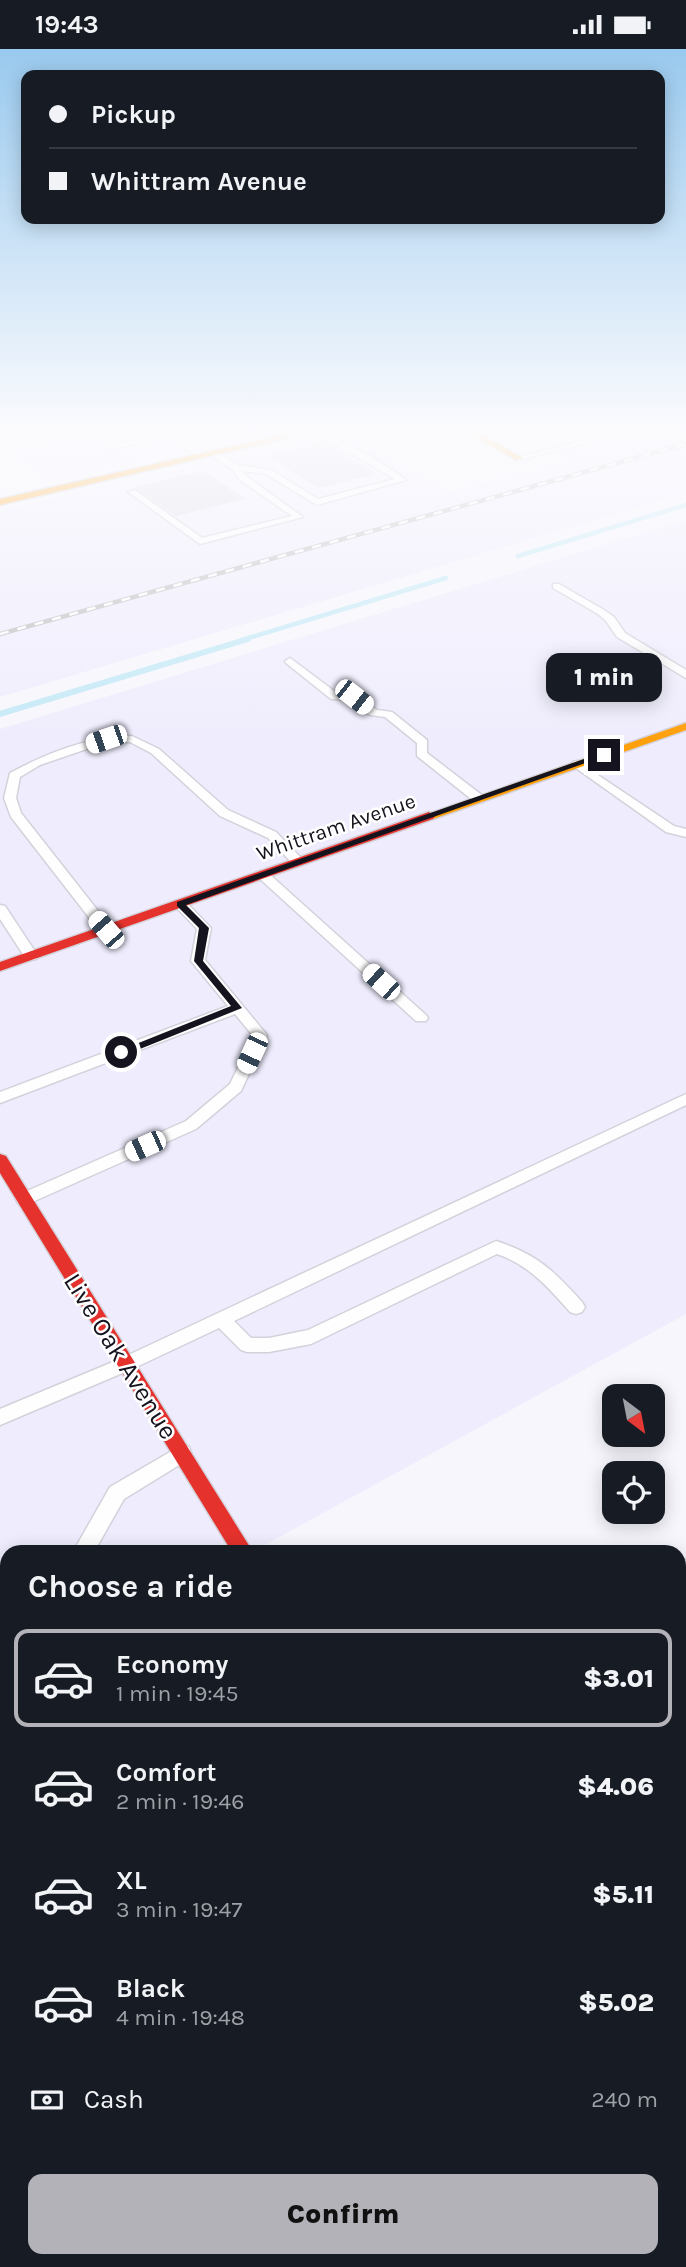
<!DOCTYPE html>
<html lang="en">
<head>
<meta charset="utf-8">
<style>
  :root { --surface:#171b24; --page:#242831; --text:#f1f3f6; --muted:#9ea1a6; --line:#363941; --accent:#b2b2b8 }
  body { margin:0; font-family:Karla,sans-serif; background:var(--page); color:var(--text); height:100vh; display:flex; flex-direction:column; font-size:26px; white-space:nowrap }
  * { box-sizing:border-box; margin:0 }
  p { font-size:23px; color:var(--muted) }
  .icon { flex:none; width:38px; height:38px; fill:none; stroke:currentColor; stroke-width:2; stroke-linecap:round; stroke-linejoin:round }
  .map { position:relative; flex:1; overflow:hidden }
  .side { position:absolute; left:0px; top:1496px; width:686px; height:723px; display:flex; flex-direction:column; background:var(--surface); border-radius:21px 21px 0 0; box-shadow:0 4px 18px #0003 }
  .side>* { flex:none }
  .hud { position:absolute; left:21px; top:21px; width:644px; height:154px; border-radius:14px; box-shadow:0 4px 18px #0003; display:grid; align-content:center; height:154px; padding:0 28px; background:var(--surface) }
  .needle { width:46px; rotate:148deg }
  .buttons { position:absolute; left:602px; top:1335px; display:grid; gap:14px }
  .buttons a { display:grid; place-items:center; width:63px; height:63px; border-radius:14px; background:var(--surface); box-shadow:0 4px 18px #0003; font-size:35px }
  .end { position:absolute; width:32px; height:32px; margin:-16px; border:9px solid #15141e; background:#fff; box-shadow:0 0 0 4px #fff }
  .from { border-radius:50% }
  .bubble { position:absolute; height:49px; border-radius:14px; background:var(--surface); box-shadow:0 4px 18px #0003; font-size:23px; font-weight:800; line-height:49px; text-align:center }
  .car { position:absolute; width:21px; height:42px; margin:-21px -10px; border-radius:9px; box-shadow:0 0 5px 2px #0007; background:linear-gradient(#fff 24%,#345 0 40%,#fff 0 76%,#345 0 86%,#fff 0) }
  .hud b { display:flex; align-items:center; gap:24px; height:66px; font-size:26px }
  .hud b+b { border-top:2px solid var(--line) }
  .hud i { width:18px; height:18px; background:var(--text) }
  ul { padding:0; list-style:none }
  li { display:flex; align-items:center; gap:21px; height:98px; margin:0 14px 10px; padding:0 14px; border:4px solid transparent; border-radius:14px }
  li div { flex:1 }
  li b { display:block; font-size:26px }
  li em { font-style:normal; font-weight:800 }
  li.current { border-color:var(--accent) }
  li>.icon { width:63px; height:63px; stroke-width:1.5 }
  h2 { padding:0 28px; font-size:32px; line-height:84px }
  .pay { display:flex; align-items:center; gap:18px; height:77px; padding:0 28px; font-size:26px }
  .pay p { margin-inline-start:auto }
  .primary-button { display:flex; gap:14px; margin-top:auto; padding:14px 28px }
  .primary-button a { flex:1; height:80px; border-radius:14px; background:var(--accent); color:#111; font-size:28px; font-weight:800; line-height:80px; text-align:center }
  .status { display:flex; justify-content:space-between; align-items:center; height:49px; padding:0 35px; background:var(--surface); direction:ltr }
  .status svg { height:19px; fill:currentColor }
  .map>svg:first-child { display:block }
</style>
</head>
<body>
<div class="status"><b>19:43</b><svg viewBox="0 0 49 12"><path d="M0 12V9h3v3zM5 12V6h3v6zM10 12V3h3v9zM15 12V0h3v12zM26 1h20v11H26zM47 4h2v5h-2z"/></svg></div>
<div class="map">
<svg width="686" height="2218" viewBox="0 0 686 2218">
  <rect width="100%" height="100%" fill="#f6f6fc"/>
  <!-- built -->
  <g fill="#efedfd">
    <path d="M42,381H179L203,398L49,432L12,403L56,393Z"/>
    <path d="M607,381H686V444L0,648V461L342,383L450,444L567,412L536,398Z"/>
    <path d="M686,471V1265L252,1503H7V1638L0,1642V680Z"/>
  </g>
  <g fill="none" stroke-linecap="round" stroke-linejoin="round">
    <!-- stream-far1 -->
    <g stroke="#c4e9f6" stroke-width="4.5">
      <path d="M518,507L686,456"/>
      <path d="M242,591L446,529"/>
    </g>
    <!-- stream -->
    <path stroke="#c4e9f6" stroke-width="6" d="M0,665L248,590"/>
  </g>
  <!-- building -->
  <g fill="#ded9e3">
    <path d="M323,394L376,425L319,439L267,407Z"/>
    <path d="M203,422L245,450L176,467L134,438Z"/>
  </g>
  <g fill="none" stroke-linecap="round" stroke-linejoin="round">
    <defs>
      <g id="lane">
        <path d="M310,381C330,381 390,418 406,431L317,456L266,425L242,422L246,427L303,468L200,495L128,443L135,441L202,489L292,467L240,431L232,420L212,407V403H218L237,416L271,421L318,450L395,430L340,398L310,385Z"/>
        <path d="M624,381H640L519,411L515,409Z"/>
        <path d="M169,384L208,407L201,409L168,389L110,400L106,398Z"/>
        <path d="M553,535H559L604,561L614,568L625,584L686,621V629L617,588L606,572L598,565L553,539Z"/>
        <path d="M290,609L338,645L358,646L377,661L392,663L427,691V704L483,747V753H475L417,707V694L385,668L370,666L351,651L331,650L286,614L285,612Z"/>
        <path d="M132,687L159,700L228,761L276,783L302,810V816H294L268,789L220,767L151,704L130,693H107L40,716L20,728L16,749L21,764L113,881L111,884H101L11,768L4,749L10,724C47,704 90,687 132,687Z"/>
        <path d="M577,712L674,777L686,780V788L666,783L573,717V713Z"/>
        <path d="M263,822L267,823L426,966L428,969L426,972H416L259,829V823Z"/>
        <path d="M180,851L185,852L211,879L205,911L267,986L241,1042L196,1080L30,1154H18L16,1150L18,1146L186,1072L230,1035L253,987L235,965L0,1054V1043L228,957L191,912L197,880L173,855Z"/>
        <path d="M0,856L5,857L38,907L36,910L31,911L26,910L0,870Z"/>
        <path d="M686,1045V1056L234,1272L251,1289H269L308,1281L496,1192C537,1205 554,1222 582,1253L585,1258L582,1263L576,1265L570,1263C548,1238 529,1216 497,1205L311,1295L269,1303H247L241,1301L219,1279L132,1320L0,1376V1360L120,1310Z"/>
        <path d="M182,1396L189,1398L191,1404L189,1410L124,1450L94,1503H73L110,1438Z"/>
        <path d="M7,1532V1553L0,1556V1535Z"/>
      </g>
      <g id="street">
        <path d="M686,1511V1553L679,1556V1514Z"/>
        <path d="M7,1945V2000L0,2003V1947Z"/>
        <path d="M679,2179L686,2182V2218H654L652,2212H679Z"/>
      </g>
      <g id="slow">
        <path d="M305,381H322L0,456V450Z"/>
        <path d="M463,381H474L523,409L516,411Z"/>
        <path d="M686,674V681L433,770H425L423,767Z"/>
      </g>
      <g id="jam">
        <path d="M429,763L435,767L433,770L0,922V913Z"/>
        <path d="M0,1105L6,1107L253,1503H232L0,1124Z"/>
      </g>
    </defs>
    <!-- lane casing -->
    <use href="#lane" stroke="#d3d2db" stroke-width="3"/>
    <!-- street casing -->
    <use href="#street" stroke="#d3d2db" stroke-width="4"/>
    <!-- slow casing -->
    <use href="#slow" stroke="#d3d2db" stroke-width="3"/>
    <!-- jam casing -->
    <use href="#jam" stroke="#d3d2db" stroke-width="3"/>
    <!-- lane -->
    <use href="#lane" fill="#fefeff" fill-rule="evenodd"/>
    <!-- street -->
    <use href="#street" fill="#fefeff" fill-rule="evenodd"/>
    <!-- slow -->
    <use href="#slow" fill="#ff9f0a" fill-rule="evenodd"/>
    <!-- jam -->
    <use href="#jam" fill="#e5322d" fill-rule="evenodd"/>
    <defs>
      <path id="rail" d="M0,585L686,395"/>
    </defs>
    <!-- rail casing -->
    <use href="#rail" stroke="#c0c0c3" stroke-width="4.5"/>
    <!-- rail -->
    <use href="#rail" stroke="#fff" stroke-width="2.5" stroke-dasharray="9" stroke-linecap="butt"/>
  </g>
  <!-- sky -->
  <linearGradient id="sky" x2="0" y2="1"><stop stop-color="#99c9ee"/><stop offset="0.55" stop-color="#fbfbfe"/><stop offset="1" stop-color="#fbfbfe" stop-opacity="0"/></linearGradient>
  <rect width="686" height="692" fill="url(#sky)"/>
  <!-- route -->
  <path fill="#15141e" d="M601,704L608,706L186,856L209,879L203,912L242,959L125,1006L116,1003L231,957L194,912L199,879L177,857V853Z"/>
  <g text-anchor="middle" stroke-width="5" stroke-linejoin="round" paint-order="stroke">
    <!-- far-street labels -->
    <g font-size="21" fill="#15141e" stroke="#fff">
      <text transform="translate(336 778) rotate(-19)" y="7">Whittram Avenue</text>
    </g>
    <!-- street labels -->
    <g font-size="26" fill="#15141e" stroke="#fff">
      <text transform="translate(121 1307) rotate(58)" y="9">Live Oak Avenue</text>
    </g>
  </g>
</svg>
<div class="buttons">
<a><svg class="needle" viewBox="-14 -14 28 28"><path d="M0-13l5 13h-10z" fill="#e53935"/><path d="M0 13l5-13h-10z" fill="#9ea1a6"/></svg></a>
<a><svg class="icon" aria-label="locate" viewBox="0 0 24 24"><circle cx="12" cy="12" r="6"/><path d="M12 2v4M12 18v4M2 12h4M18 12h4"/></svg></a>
</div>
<i class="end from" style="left:121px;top:1003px"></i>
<i class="end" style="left:604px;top:706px"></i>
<div class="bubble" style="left:546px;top:604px;width:116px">1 min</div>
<i class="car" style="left:354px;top:648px;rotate:128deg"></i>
<i class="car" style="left:106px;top:690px;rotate:251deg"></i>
<i class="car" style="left:106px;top:881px;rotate:319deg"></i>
<i class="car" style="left:381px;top:933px;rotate:312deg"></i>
<i class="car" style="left:252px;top:1004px;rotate:205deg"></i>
<i class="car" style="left:145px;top:1097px;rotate:246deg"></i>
<div class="hud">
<b><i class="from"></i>Pickup</b>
<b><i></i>Whittram Avenue</b>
</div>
<section class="side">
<h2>Choose a ride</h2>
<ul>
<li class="current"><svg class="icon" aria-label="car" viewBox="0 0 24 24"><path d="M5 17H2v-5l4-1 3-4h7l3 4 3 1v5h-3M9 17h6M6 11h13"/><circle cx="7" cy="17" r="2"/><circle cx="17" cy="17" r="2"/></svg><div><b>Economy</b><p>1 min · 19:45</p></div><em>$3.01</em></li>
<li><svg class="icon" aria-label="car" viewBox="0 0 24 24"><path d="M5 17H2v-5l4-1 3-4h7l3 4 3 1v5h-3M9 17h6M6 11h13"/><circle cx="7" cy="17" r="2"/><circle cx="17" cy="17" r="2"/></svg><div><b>Comfort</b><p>2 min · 19:46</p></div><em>$4.06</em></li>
<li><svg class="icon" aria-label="car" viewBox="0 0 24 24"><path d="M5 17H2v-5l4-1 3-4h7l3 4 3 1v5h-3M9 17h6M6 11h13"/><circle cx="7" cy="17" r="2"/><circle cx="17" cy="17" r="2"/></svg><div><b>XL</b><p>3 min · 19:47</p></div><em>$5.11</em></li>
<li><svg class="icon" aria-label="car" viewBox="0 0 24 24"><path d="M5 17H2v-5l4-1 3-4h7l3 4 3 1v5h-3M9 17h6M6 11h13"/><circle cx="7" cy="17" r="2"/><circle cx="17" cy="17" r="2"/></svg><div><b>Black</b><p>4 min · 19:48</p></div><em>$5.02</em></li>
</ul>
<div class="pay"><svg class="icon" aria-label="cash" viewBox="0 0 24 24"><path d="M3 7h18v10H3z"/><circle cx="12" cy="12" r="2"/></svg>Cash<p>240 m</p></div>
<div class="primary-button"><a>Confirm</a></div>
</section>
</div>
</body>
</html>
